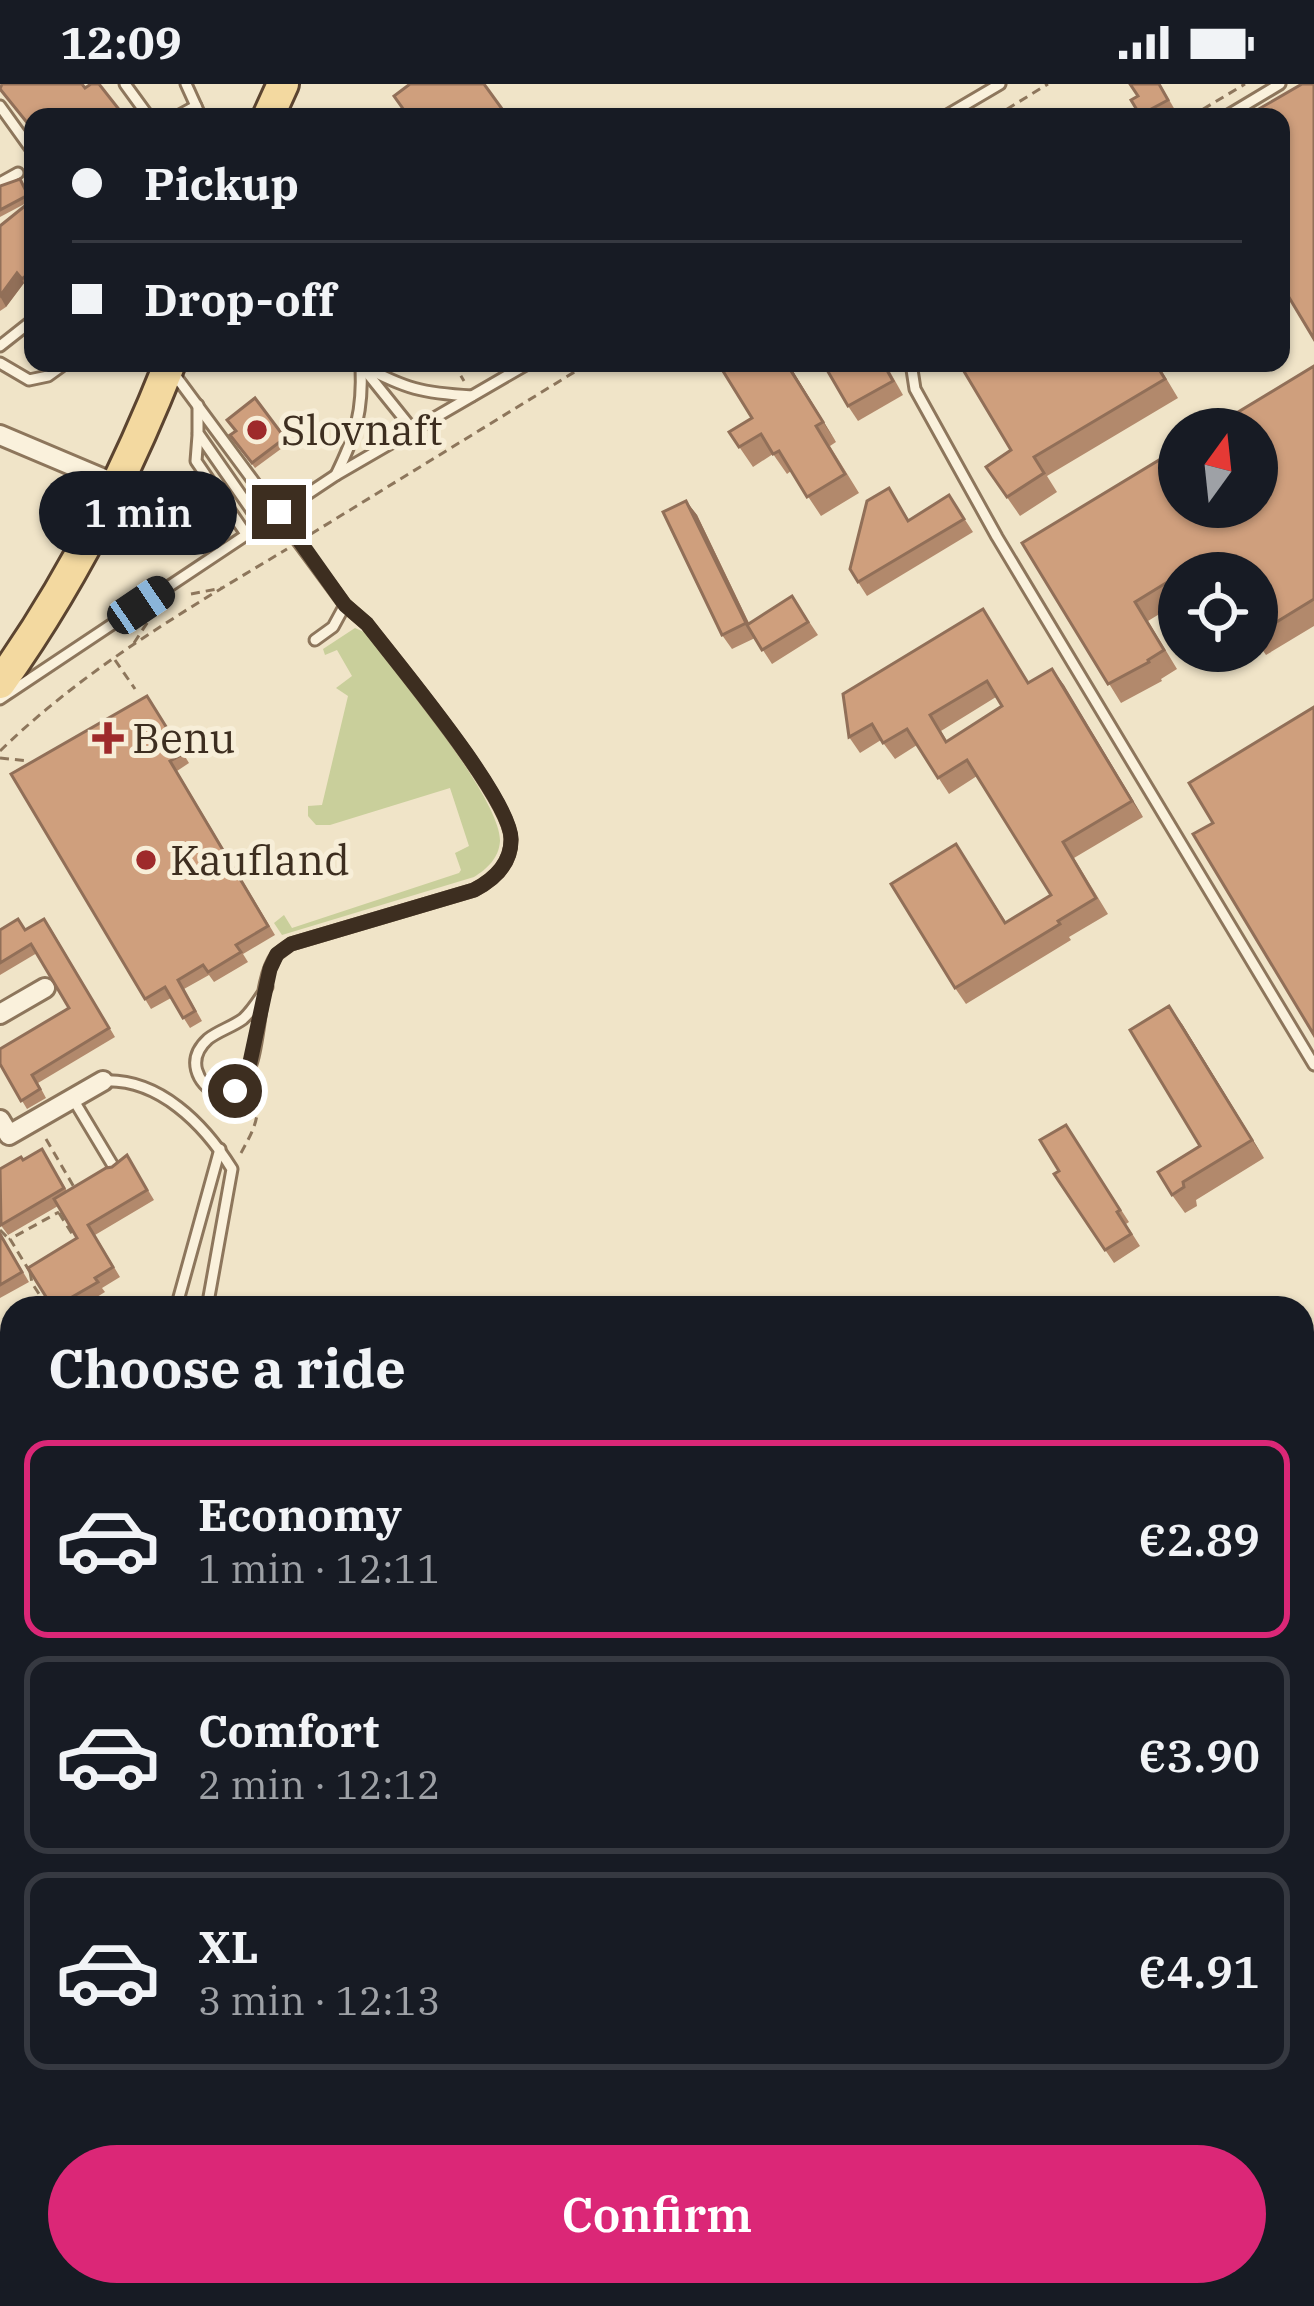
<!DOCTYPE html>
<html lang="en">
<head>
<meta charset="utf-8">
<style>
  :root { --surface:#171b24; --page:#20242c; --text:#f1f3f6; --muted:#9ea1a6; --line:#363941; --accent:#db2777 }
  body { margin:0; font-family:"IBM Plex Serif",serif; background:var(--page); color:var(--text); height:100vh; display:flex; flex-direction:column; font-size:45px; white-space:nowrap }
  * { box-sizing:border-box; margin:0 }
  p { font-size:39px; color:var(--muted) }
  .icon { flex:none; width:66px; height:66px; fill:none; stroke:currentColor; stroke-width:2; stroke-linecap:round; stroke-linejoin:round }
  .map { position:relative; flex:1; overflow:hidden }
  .side { position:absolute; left:0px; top:1212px; width:1314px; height:1011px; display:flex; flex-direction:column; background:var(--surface); border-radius:36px 36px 0 0; box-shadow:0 3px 9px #0004 }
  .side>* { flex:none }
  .guide { position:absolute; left:24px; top:24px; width:1266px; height:264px; border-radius:24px; box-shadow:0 3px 9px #0004; display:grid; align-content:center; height:264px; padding:0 48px; background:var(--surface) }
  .needle { width:78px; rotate:15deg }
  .controls { position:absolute; left:1158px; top:324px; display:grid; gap:24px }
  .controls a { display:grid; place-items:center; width:120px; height:120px; border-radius:50%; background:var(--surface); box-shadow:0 3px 9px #0004; font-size:60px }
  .end { position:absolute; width:54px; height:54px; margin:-27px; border:15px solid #3d2e20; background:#fff; box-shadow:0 0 0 6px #fff }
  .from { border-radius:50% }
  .bubble { position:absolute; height:84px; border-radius:42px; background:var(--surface); box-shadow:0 3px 9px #0004; font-size:39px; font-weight:600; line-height:84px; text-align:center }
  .car { position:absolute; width:36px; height:72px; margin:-36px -18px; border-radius:15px; box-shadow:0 0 9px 3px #0007; background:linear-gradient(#222 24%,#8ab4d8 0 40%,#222 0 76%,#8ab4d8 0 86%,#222 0) }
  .guide b { display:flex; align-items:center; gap:42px; height:114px; font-size:45px }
  .guide b+b { border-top:3px solid var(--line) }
  .guide i { width:30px; height:30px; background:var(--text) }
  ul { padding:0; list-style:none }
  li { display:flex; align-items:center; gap:36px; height:198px; margin:0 24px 18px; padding:0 24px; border:6px solid var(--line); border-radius:24px }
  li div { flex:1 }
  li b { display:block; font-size:45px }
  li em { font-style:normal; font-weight:600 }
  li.on { border-color:var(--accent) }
  li>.icon { width:108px; height:108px; stroke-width:1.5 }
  h2 { padding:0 48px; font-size:54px; line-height:144px }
  .action { display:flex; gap:24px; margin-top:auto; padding:24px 48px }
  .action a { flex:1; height:138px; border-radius:72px; background:var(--accent); color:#fff; font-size:48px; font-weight:600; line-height:138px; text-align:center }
  .status { display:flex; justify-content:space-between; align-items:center; height:84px; padding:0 60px; background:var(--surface); direction:ltr }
  .status svg { height:33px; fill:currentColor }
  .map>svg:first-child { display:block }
</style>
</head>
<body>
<div class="status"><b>12:09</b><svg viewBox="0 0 49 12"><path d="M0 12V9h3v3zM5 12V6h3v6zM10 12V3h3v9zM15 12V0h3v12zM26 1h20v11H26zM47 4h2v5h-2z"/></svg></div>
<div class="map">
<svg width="1314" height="2222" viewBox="0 0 1314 2222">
  <rect width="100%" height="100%" fill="#f0e4c8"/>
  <!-- green -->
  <path fill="#c9cf9b" d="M355,544L364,548C394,587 501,714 500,757C499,774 487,785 474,793L282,851L274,839L284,831L292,844L459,789L461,786L455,769L469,762L450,704L330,741H316L308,732V722L322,721L348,612L336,604L352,592L337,566L325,571L323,565Z"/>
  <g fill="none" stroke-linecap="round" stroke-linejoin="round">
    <defs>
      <g id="lane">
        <path d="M125,0L149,33"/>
        <path d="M186,0L201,33"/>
        <path d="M0,22L33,68"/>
        <path d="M176,33L196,22"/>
        <path d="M944,33L1000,0"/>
        <path d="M1225,33L1280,0"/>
        <path d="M0,99L18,89"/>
        <path d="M0,262L33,236"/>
        <path d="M0,279L29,296L48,292L66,279"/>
        <path d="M911,279L915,305L997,453L1314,981"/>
        <path d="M361,281C406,305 422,309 472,312"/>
        <path d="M364,285L413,346"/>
        <path d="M172,287L345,521L367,540C396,578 512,717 511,756C511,780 493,796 474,806L291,860C287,863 279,868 276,872C255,901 264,983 237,1004C232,1008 225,1009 219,1011C196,999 186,975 208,955C218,947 232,943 243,935C253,926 260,914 267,903"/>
        <path d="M198,321V349L261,440"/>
        <path d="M198,351L196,377L246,450"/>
        <path d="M336,391C356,350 363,328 361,282"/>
        <path d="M315,556L333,543L345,521"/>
        <path d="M0,615L336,391L529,279"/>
        <path d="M103,997C159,994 204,1040 232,1085L207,1224"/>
        <path d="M73,1015L115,1085"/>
        <path d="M176,1224L220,1065"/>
        <path d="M0,1526V1528"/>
        <path d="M0,1997L12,1937"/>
        <path d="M1302,2171L1314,2190"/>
      </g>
      <g id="street">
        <path d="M0,351L116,400"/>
        <path d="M0,930L45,904"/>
        <path d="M0,1036L9,1051L103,997"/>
        <path d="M0,1459L12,1452"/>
        <path d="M0,1618L12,1638"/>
      </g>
      <g id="primary">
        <path d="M268,33L283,0"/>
        <path d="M0,599C70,501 126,390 170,279"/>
      </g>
    </defs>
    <!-- lane casing -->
    <use href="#lane" stroke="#8d765c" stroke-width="15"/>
    <!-- street casing -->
    <use href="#street" stroke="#8d765c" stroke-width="24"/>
    <!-- primary casing -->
    <use href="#primary" stroke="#5b4430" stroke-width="36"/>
    <!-- path -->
    <g stroke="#8d765c" stroke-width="3" stroke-dasharray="9 6" stroke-linecap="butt">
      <path d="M994,33L1048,0"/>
      <path d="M1190,33L1245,0"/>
      <path d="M453,279L464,297"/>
      <path d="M311,450L589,279"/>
      <path d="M191,510L222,504"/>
      <path d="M134,559L149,536"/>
      <path d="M115,576L135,605"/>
      <path d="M0,667C84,585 187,525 287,465"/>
      <path d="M0,674L28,677"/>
      <path d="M46,1055L74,1103"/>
      <path d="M241,1069C251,1050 263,1032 254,1011"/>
      <path d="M59,1129L76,1156"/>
      <path d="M0,1146L8,1154"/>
      <path d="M30,1188L10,1155L59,1128"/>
      <path d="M30,1188L32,1199L48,1224"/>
      <path d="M0,1301L12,1294"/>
      <path d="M0,1670L12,1662"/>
      <path d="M0,1777L12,1769"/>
    </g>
    <!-- lane -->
    <use href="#lane" stroke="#faf1dc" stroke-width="9"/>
    <!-- street -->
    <use href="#street" stroke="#faf1dc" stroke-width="18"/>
    <!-- primary -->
    <use href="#primary" stroke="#f3d9a0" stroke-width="30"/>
  </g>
  <!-- wall -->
  <g fill="#b2896c" fill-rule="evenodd">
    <path d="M1160,0L1175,26L1161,33H1142L1131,16Z"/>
    <path d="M20,95L32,116L0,133V102Z"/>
    <path d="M33,120V201L29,205L24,199L6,223L0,227V142Z"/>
    <path d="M788,279L836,358L830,362L859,409L821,432L791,387L787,390L773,370L753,383L729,348L752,334Z"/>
    <path d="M885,279L903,311L858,337L848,322Z"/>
    <path d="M1157,279L1178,314L1047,392L1057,408L1020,432L986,383Z"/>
    <path d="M1314,282V542L1266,571L1257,558V489H1179V518L1148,537L1177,585L1161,595L1162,597L1121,619L1022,459Z"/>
    <path d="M255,314L289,359L255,384L230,351L235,347Z"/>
    <path d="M889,404L909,436L949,411L973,448L867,512L858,498Z"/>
    <path d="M686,417L697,431L749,539L792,512L818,551L772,580L755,554L732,565L722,551Z"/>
    <path d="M983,525L1029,599L1052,585L1143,733L1074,774L1108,830L1069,853L1071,856L966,920L955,904L956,760L1006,838L1051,811L977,692L949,710L917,661L895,675L881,656L860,669L849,653ZM996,613L1002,622L947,657L941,647Z"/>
    <path d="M154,622L189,679L177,687L275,851L243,870L248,878L214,898L209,891L184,905L202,937L190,944L171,914L151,925L145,915Z"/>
    <path d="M50,843L115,953L38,999L46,1014L27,1025L0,980L69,924L37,869L0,891V846Z"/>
    <path d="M1182,940L1264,1074L1196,1116L1197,1122L1185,1129L1172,1111L1200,1062Z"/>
    <path d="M1066,1041L1129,1138L1126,1140L1140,1162L1114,1179L1054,1090L1059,1087Z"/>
    <path d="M42,1065L67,1107L112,1083L127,1071L154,1116L95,1151L120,1193L102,1204L105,1208L79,1224H53L77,1154L58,1122L8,1151L0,1140L23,1076Z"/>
    <path d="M0,1149L29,1198L0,1214Z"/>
    <path d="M12,1340V1419L0,1426V1347Z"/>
    <path d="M0,1678L12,1698V1759L10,1760L4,1751L1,1753L0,1751Z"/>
    <path d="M1302,2196L1312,2213L1297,2222H1142L1160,2211H1302Z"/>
  </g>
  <!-- shaded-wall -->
  <g fill="#916f58">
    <path d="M17,189L24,199L6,223L0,212Z"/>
    <path d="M786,279H788L836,358L823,338Z"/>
    <path d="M686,417L697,431L756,554L746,539Z"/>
    <path d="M1052,585L1064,601L1143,733L1132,717Z"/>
    <path d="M1169,922L1182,940L1264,1074L1252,1056Z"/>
    <path d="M0,1678L12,1698V1704L0,1684Z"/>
    <path d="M5,1924L8,1929L3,1935L0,1951V1930Z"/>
    <path d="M12,2036V2057L0,2112V2091Z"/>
  </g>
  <!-- building -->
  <g fill="#cf9f7d" stroke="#916f58" stroke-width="3" fill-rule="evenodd">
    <path d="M2,0H82L85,4L91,0H99L125,33H33V46L0,5Z"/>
    <path d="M410,0H484L508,33H409L394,12Z"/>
    <path d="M1130,0H1159L1168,16L1140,31L1131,16L1138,12Z"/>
    <path d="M1302,0H1314V255L1281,200V33H1245Z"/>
    <path d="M20,95L28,111L0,126V102Z"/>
    <path d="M31,117L33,120V186L22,195L17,189L0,212V142Z"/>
    <path d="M718,279H786L823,338L816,342L845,390L807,413L779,367L773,370L761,350L739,363L729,348L752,334Z"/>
    <path d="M823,279H883L893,297L848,322Z"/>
    <path d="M959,279H1155L1165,295L1034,373L1044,389L1007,413L986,383L1011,366Z"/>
    <path d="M1314,282V515L1257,550V489H1214L1206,475L1183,489H1179V491L1135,518L1164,566L1148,576L1149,578L1108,600L1022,459L1179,364V423H1257V345H1210Z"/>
    <path d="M255,314L285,354L252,379L230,351L236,347L227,336Z"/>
    <path d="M889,404L908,437L949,411L964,435L858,498L850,485L867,417Z"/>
    <path d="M686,417L746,539L722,551L663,428Z"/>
    <path d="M792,512L808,538L762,566L747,541Z"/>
    <path d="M983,525L1028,599L1052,585L1132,717L1063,758L1096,814L1058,837L1060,840L955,904L891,800L956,760L1005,839L1051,811L967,676L938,694L907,645L883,659L872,640L849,653L843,610ZM987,597L1002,622L946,658L930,631Z"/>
    <path d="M147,612L183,670L170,677L268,842L236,861L241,868L208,888L203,881L178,896L195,927L183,934L165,903L145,915L11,690Z"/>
    <path d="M1314,623V951L1193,750L1213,739L1189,699Z"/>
    <path d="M18,835L25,846L44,835L109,944L32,991L40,1005L21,1017L0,980V965L69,924L31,860L0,879V846Z"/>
    <path d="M1169,922L1252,1056L1183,1098L1184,1103L1172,1111L1158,1088L1200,1062L1130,946Z"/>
    <path d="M1066,1041L1120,1126L1117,1128L1131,1150L1105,1166L1054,1090L1059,1087L1040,1056Z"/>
    <path d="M42,1065L64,1104L1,1141L0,1085L21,1073L23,1076Z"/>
    <path d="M127,1071L147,1106L88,1141L113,1183L95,1194L98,1198L53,1224L28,1184L77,1154L54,1115L106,1084L112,1083Z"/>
    <path d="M0,1150L22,1188L0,1201Z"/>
    <path d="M12,1340V1379L0,1386V1347Z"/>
    <path d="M1314,1607V1680L1308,1683L1302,1673V1614Z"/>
    <path d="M0,1684L11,1703L0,1710Z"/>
    <path d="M4,1829L12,1831V1924H5L0,1930V1843Z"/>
    <path d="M1314,1881V1973L1302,1953V1888Z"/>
    <path d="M12,1960V2036L0,2091V1999L5,1994Z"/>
    <path d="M1160,2211H1270L1251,2222H1142Z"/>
  </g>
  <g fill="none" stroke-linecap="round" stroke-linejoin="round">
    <!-- route -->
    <path stroke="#3d2e20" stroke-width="15" d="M235,1007L247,992L270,885L277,870L291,860L474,806C493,796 511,780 511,756C513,717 396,578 367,540L345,521L279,428"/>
  </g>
  <!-- markers -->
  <g fill="#9e2a2b" stroke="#f7eed8" stroke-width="4.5">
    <circle cx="257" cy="346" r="12"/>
    <path d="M102 636h12v12h12v12h-12v12h-12v-12h-12v-12h12z"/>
    <circle cx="146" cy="776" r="12"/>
  </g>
  <g text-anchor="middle" stroke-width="10" stroke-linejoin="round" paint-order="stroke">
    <!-- poi labels -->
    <g font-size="42" fill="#3d2e20" stroke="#f7eed8" text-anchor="start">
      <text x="281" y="361">Slovnaft</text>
      <text x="132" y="669">Benu</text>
      <text x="170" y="791">Kaufland</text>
    </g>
  </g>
</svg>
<div class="controls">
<a><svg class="needle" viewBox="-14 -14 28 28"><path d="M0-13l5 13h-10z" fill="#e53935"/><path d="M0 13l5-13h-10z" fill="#9ea1a6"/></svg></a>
<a><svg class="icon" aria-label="locate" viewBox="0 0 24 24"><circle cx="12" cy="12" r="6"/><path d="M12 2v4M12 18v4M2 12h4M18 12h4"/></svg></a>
</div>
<i class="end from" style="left:235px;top:1007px"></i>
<i class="end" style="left:279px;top:428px"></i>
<div class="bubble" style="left:39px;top:387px;width:198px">1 min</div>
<i class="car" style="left:141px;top:521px;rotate:56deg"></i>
<div class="guide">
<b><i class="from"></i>Pickup</b>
<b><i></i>Drop-off</b>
</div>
<section class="side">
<h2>Choose a ride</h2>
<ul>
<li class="on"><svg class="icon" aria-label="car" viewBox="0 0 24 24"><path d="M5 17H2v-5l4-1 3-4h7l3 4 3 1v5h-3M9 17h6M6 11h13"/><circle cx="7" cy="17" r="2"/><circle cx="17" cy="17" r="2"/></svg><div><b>Economy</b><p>1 min · 12:11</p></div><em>€2.89</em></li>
<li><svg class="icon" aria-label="car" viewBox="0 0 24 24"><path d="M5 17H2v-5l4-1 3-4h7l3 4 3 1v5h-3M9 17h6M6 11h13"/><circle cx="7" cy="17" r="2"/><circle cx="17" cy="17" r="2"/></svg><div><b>Comfort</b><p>2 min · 12:12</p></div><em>€3.90</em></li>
<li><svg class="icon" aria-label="car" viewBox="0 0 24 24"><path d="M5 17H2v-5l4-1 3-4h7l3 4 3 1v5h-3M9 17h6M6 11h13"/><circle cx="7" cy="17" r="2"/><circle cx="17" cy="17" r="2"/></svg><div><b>XL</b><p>3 min · 12:13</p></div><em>€4.91</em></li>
</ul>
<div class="action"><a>Confirm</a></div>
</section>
</div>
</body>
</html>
